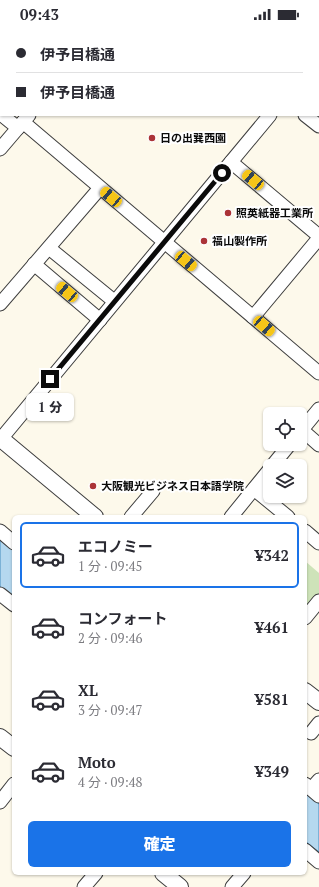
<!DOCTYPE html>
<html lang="ja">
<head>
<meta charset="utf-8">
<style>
  :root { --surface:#fff; --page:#f2f2f3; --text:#2b2b33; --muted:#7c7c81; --line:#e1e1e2; --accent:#1a73e8 }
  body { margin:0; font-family:"PT Serif","Noto Sans JP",serif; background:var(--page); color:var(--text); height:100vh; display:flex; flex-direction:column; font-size:15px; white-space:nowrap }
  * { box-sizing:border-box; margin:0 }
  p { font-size:13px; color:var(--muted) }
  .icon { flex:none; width:22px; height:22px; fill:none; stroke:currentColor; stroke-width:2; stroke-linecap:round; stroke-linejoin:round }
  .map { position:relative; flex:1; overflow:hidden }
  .drawer { position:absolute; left:12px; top:487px; width:295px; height:360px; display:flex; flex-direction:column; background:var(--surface); border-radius:6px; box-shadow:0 1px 3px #0004 }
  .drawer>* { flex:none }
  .top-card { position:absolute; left:0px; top:0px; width:319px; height:88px; box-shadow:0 1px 3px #0004; display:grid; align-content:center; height:88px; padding:0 16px; background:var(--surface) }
  .buttons { position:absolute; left:263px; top:379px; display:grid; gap:8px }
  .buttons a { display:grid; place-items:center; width:44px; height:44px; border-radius:6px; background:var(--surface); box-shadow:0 1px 3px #0004; font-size:20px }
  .end { position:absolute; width:18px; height:18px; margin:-9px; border:5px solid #0b0b0b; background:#fff; box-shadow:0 0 0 2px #fff }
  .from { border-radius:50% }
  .bubble { position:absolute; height:28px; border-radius:6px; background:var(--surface); box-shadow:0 1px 3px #0004; font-size:13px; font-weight:800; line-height:28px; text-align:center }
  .car { position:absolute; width:12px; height:24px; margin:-12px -6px; border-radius:5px; box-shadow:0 0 3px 1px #0007; background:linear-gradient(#f5c518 24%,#345 0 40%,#f5c518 0 76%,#345 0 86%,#f5c518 0) }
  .top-card b { display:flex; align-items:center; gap:14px; height:38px; font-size:15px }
  .top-card b+b { border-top:1px solid var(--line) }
  .top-card i { width:10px; height:10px; background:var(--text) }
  ul { padding:7px 0 0; list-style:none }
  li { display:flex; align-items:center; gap:12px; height:66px; margin:0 8px 6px; padding:0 8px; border:2px solid transparent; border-radius:6px }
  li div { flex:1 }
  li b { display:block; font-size:15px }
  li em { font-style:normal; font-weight:800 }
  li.on { border-color:var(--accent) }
  li>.icon { width:36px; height:36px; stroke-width:1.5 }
  .cta { display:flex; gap:8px; margin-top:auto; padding:8px 16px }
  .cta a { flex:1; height:46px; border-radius:6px; background:var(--accent); color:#fff; font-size:16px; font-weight:800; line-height:46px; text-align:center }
  .status { display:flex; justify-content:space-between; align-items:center; height:28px; padding:0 20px; background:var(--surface); direction:ltr }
  .status svg { height:11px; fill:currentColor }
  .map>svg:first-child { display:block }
</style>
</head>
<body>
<div class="status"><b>09:43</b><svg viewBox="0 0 49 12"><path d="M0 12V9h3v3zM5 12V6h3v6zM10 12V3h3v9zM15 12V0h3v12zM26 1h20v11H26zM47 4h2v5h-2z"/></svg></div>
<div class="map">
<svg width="319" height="859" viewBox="0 0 319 859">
  <rect width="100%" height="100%" fill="#fdf9eb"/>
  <!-- green -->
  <path fill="#cee3b9" d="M305,533L319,545V566L305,583Z"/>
  <!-- water -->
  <g fill="#b5d8ef" stroke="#448bbd">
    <path d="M0,511L14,522V571L0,559Z"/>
    <path d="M305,765L319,776V824L305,813Z"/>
  </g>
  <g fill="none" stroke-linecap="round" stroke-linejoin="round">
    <defs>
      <g id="minor">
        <path d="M66,0L68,1"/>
        <path d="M201,0L202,1"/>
        <path d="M104,1V0"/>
        <path d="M234,1L235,0"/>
        <path d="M0,24H1"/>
        <path d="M318,29L319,28"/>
        <path d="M2,87L18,100"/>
        <path d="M305,87L319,98"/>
        <path d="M23,94L319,345"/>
        <path d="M0,121L29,87"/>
        <path d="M231,134L319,208"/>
        <path d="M49,220L114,273"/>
        <path d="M34,236L100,292"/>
        <path d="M0,276L100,160"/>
        <path d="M253,289L319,210"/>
        <path d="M302,402L319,417"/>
        <path d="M300,404L319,381"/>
        <path d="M0,412L270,87"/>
        <path d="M272,438L290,416"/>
        <path d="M254,461L288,489"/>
        <path d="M131,489L153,463"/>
        <path d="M231,489L270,441"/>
        <path d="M0,503L14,515"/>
        <path d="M305,503L319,515"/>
        <path d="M0,566L14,577"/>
        <path d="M305,590L319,573"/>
        <path d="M311,705L319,695"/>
        <path d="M305,756L319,768"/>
        <path d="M311,761L319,752"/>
        <path d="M0,774L14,756"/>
        <path d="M305,822L319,834"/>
        <path d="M84,859L96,845"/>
        <path d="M232,859L244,845"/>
      </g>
      <g id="tertiary">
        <path d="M0,410L95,489"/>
        <path d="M305,663L319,674"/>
        <path d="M0,709L14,720"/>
        <path d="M163,845L180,859"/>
      </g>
    </defs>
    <!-- minor casing -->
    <use href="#minor" stroke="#3e3e3e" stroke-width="15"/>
    <!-- tertiary casing -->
    <use href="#tertiary" stroke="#3e3e3e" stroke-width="18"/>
    <!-- minor -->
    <use href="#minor" stroke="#fff" stroke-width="13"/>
    <!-- tertiary -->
    <use href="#tertiary" stroke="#fff" stroke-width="16"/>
  </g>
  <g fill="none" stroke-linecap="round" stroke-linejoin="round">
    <!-- route -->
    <path stroke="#0b0b0b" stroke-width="5" d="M50,351L222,145"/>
  </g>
  <!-- markers -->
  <g fill="#ab3337" stroke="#fff" stroke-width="1.5">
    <circle cx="152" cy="110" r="4"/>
    <circle cx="228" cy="185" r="4"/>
    <circle cx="204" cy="213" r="4"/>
    <circle cx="93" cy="458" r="4"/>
  </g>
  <g text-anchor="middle" stroke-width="4" stroke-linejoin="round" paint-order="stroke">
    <!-- poi labels -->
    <g font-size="11" font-weight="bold" fill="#0b0b0b" stroke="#fff" text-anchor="start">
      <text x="160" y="114">日の出巽西園</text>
      <text x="236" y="189">照英紙器工業所</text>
      <text x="212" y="217">福山製作所</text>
      <text x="101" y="462">大阪観光ビジネス日本語学院</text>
    </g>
  </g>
</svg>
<div class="buttons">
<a><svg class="icon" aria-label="locate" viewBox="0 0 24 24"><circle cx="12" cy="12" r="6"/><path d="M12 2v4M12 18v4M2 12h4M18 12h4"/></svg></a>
<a><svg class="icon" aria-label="layers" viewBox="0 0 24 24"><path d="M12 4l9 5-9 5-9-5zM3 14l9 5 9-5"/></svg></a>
</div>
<i class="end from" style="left:222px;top:145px"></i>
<i class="end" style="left:50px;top:351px"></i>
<div class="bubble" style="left:26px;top:365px;width:48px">1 分</div>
<i class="car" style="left:253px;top:152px;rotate:310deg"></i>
<i class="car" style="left:111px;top:169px;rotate:310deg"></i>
<i class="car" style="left:186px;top:233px;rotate:130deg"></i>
<i class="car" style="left:67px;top:264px;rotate:310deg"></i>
<i class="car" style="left:264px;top:298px;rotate:131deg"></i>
<div class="top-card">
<b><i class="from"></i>伊予目橋通</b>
<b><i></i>伊予目橋通</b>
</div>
<section class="drawer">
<ul>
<li class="on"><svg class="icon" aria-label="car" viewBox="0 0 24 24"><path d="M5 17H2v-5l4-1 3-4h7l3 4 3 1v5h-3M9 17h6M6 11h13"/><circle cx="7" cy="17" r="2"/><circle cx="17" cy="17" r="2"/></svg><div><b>エコノミー</b><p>1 分 · 09:45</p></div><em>¥342</em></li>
<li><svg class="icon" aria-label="car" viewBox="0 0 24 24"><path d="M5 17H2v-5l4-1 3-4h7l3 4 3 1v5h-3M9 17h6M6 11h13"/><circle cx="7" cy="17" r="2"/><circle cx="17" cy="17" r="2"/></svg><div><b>コンフォート</b><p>2 分 · 09:46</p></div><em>¥461</em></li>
<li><svg class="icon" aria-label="car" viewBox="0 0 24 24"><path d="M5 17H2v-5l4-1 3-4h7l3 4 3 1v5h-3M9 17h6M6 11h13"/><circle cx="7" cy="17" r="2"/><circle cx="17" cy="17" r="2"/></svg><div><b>XL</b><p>3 分 · 09:47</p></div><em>¥581</em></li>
<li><svg class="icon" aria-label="car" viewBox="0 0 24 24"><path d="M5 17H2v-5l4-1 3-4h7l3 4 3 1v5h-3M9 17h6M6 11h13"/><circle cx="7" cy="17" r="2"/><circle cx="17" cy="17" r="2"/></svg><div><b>Moto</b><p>4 分 · 09:48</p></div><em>¥349</em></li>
</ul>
<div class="cta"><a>確定</a></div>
</section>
</div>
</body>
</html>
